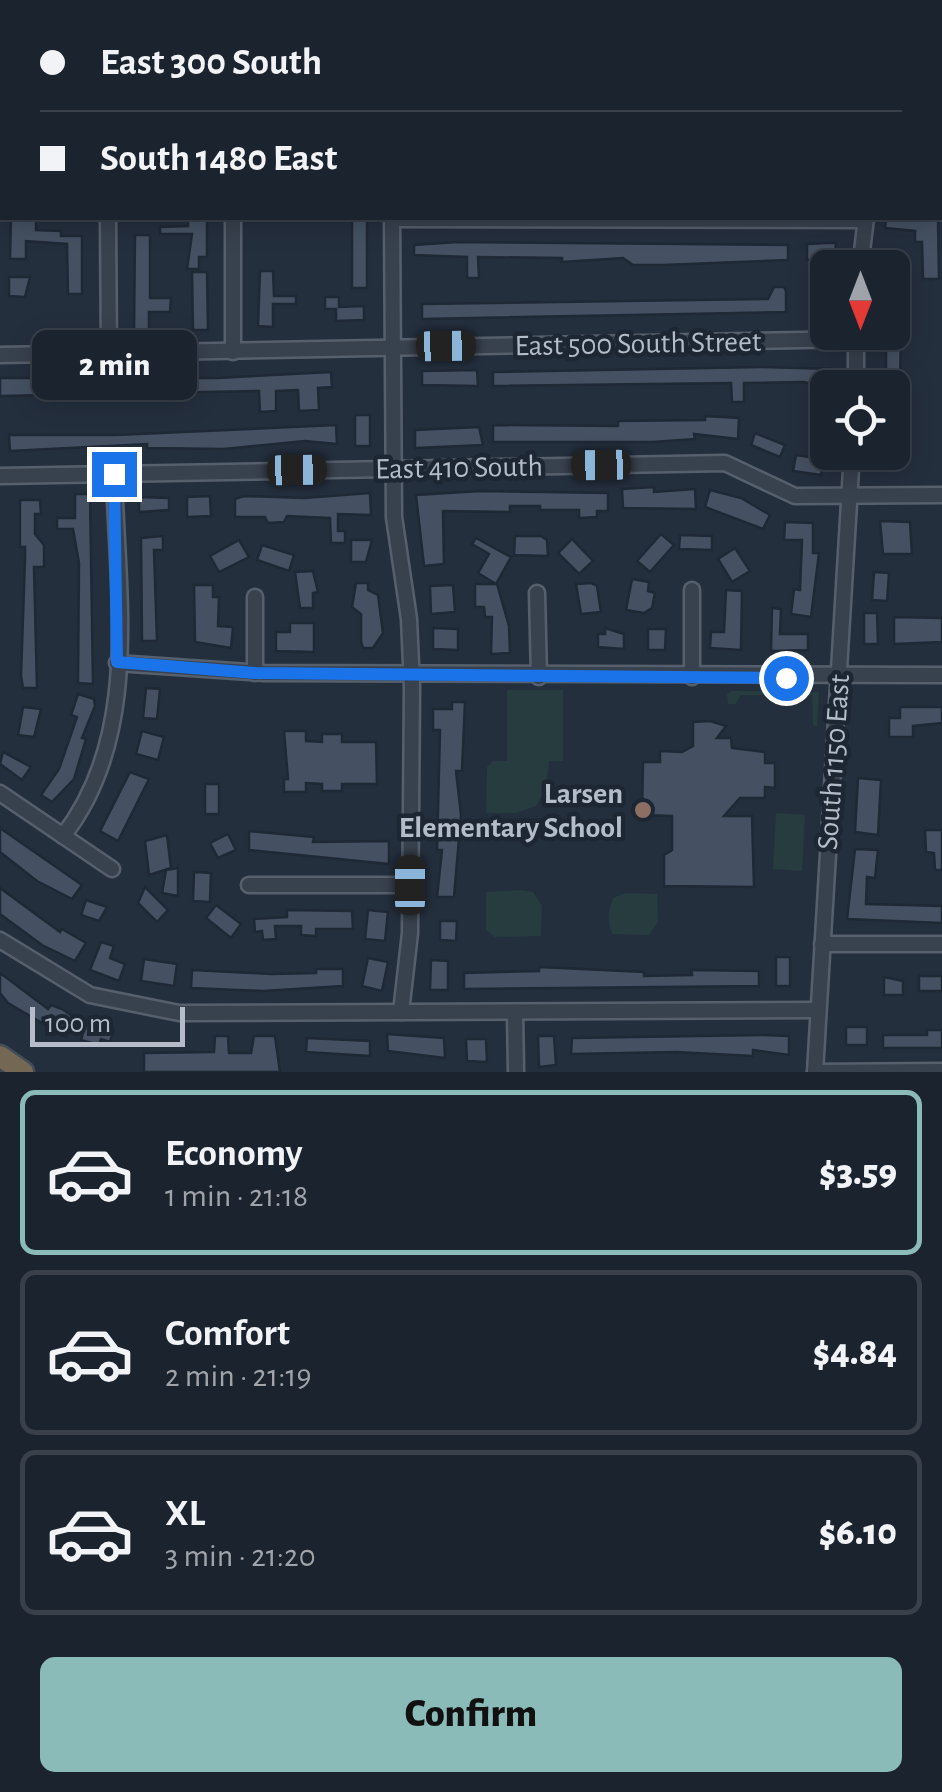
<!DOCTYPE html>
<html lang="en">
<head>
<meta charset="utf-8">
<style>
  :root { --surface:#1b232e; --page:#282f3a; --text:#f1f3f6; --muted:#a0a4aa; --line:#39404a; --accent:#8bbbb9 }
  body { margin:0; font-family:"Alegreya Sans",sans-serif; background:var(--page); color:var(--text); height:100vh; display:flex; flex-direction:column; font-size:38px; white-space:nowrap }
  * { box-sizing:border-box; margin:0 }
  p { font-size:32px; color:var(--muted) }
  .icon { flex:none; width:55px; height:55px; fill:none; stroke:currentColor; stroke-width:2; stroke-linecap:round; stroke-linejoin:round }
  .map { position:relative; height:1072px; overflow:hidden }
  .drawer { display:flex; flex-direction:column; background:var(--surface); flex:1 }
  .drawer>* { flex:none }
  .top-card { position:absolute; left:0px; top:0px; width:942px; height:220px; box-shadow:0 5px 25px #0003,0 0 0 2px var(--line); display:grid; align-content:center; height:220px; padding:0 40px; background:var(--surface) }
  .needle { width:65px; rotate:180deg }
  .fabs { position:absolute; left:810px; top:250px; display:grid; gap:20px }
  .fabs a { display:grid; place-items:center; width:100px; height:100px; border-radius:15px; background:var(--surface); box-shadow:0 5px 25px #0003,0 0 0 2px var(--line); font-size:50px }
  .scale { position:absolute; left:30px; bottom:25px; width:155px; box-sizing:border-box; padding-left:10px; border:5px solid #b4bcc9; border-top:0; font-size:28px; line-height:35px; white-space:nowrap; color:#b4bcc9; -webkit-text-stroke:8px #1d2633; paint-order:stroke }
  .end { position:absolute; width:45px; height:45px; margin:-22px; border:12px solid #1a73e8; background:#fff; box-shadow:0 0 0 5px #fff }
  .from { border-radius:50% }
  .bubble { position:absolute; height:70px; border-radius:15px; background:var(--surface); box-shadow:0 5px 25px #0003,0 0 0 2px var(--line); font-size:32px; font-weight:800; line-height:70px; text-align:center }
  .car { position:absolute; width:30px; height:60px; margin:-30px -15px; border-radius:12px; box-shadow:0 0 8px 2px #0007; background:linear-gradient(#222 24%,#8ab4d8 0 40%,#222 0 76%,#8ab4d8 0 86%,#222 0) }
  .top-card b { display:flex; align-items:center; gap:35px; height:95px; font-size:38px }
  .top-card b+b { border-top:2px solid var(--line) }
  .top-card i { width:25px; height:25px; background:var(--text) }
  ul { padding:18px 0 0; list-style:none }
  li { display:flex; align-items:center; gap:30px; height:165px; margin:0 20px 15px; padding:0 20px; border:5px solid var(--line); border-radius:15px }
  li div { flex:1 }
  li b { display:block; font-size:38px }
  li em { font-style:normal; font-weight:800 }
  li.selected { border-color:var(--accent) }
  li>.icon { width:90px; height:90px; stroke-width:1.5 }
  .cta { display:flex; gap:20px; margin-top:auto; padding:20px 40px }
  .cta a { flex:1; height:115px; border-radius:15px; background:var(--accent); color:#111; font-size:40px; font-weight:800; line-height:115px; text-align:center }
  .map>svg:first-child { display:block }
</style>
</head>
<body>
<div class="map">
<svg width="942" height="1072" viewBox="0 0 942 1072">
  <rect width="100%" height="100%" fill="#242f3e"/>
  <!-- green -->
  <g fill="#263c3f">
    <rect x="296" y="0" width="560" height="2"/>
    <path d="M507,690H563V761H549L546,788L536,806L516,813H486L487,767L493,761H507Z"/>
    <path d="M732,691L819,692L817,727L813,725L812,695H741L735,704H728L727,694Z"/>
    <path d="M776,813L805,815L802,871L773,869Z"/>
    <path d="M521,890L533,892L542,906L541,936L495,937L486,930V892Z"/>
    <path d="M625,893L657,894L658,922L649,935L612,934C607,920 608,912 613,898Z"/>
  </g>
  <!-- building -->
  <g fill="#455162" stroke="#1f2835" stroke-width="2.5">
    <path d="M11,218L36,220V230L61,231V236H82V294H68L67,244L26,241V259H10Z"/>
    <path d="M188,218H207V257H199V269H187L192,234H160V227L188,226Z"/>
    <rect x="352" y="218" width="15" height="70"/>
    <path d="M886,218L938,220L939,279H923L922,242H915V231L885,228Z"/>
    <path d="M135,235H150V298H171L170,312H149V331H134Z"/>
    <path d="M457,242L788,245V260L663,265H633L623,258L562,262V258L478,257L479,278H467V257L414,255V245Z"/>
    <path d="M827,243H836L835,253H827V260H807V244Z"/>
    <path d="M260,271H273L274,296H296V304H273V327L258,326Z"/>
    <path d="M192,272H207L208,330H193Z"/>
    <path d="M9,277H30L25,297L9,296Z"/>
    <path d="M817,285H828V315H816Z"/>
    <path d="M774,287H784L786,291V312L422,319V304L768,299Z"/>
    <path d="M325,297H339V307L364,306V320L336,321V309H325Z"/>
    <path d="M892,328H901L900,396H892V388H886V332H892Z"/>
    <path d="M762,367L834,369V388L803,382L744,383V402H732L731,383L493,386V372Z"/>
    <path d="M477,370L478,386L422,385V371Z"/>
    <path d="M331,372L332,387L318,388L319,410L299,411L298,390L276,391V411L260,412L259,391L0,396V378H217Z"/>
    <path d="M812,408L827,409L824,440L809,438Z"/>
    <rect x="355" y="415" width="15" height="31"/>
    <path d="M705,416L739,418L738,439L694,434L695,439L653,442H493V425L618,426V421L705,420Z"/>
    <path d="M336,425L337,444L305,441L224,449L147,448V444L10,451L9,435H116Z"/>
    <path d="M479,427L483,445L415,448V430Z"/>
    <path d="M755,433L785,445L780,457L751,445Z"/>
    <path d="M892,439H901V461H894V468H882L881,452H892Z"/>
    <path d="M796,455L824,459L821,475L793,471Z"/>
    <path d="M654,487V492L695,489L696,509L623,508L622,489Z"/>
    <path d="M710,490L741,498L770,515L763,529L705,507Z"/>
    <path d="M481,491L608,493V511H597V517L579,518V510H540V506H510V512L443,511L444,564L424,566L416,495Z"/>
    <path d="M370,493L371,515L338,514V531H345V543H331L330,518L287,516L284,522L268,523L265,517H235V499L244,496L304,498Z"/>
    <path d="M75,494H90L93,684L78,683L79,563L73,529H57V518H75Z"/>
    <path d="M210,496L211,516L187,517V497Z"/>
    <path d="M139,497L169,498V510L139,512Z"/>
    <path d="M20,500H40L41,514H35V534L44,545V567H34L37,688H23L21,676L25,559V547H20Z"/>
    <path d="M880,521L910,522L912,554H883Z"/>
    <path d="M785,522L813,523V553H819L811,617L791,614L794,589L800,590L802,540H784Z"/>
    <path d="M661,534L674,545L650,572L637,561Z"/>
    <path d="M680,535L712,536V550L679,549Z"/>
    <path d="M163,536V550H154L157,641H142L141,538Z"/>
    <path d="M515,536H541L547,540L548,556L514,555Z"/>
    <path d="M476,538L511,557L496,584L478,573L489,554L472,544Z"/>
    <path d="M572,539L593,561L579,574L558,553Z"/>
    <path d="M239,540L249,557L219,572L210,556Z"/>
    <path d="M351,540H372L366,562H351Z"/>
    <path d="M262,545L294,555L289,571L257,560Z"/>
    <path d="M735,548L750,571L732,582L718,559Z"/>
    <path d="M313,571L318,592L313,593V608H300L295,572Z"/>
    <path d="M874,572L889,573L887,601L872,600Z"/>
    <path d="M632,579L649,582L648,591L655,593L652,608L644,613L626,610Z"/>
    <path d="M356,583H368V590L378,595L383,633L373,648H363L361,641V614L352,607Z"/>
    <path d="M591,583L597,586L601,612L581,614L576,584Z"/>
    <path d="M475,584H497L509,626L510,653L491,654L492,617H485L484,607H475Z"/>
    <path d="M194,585H213V597H219L218,626L233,627L231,648L195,642Z"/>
    <path d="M453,585L455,612L431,614L430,586Z"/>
    <path d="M726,590L742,591L741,650L710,648L711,632H724Z"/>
    <path d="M772,608L781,609L780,634H808V650L771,651Z"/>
    <path d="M864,613H877L878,644H864Z"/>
    <path d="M894,617L942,618V642L894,644Z"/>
    <path d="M290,623H314V652L276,651V632H290Z"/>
    <path d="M433,628L458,629V650L433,649Z"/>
    <path d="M605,628L624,634V649L598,647V634H605Z"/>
    <path d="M648,629H666L665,650H648Z"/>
    <path d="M146,688L160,689L157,719L143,718Z"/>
    <path d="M78,694L94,699L95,706L82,738L86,739L74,779L52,802L41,795L59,769L77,717L71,715Z"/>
    <path d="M452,702H465L462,771H456L461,815L454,897H437L442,850H437L440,730H433V709H452Z"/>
    <path d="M23,707L41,709L34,737L18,735Z"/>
    <path d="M900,707H942V723L913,726V737H889V718H900Z"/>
    <path d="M710,721L726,726L717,738H731L732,748L765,752V763H775V788L765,787V798H740L724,816H752L754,887L664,886V855L672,850V816L642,815L643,762H660V751L682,752L693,746V722Z"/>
    <path d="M142,731L164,737L158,760L136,754Z"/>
    <path d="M284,731H306V741L322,742V734H342V742H376L377,784H342V791H322V784L306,783V792H284V779H288Z"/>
    <path d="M3,752L31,767L22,780L0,764Z"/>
    <path d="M130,772L149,779L118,841L100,831Z"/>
    <path d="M858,778L881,780L878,835L855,832Z"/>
    <rect x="205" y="784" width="14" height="30"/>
    <path d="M0,828L82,885L72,899L37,881L0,852Z"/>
    <path d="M925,830H942V870H935L934,853L926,852Z"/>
    <path d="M249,831L314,837L313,842L389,841V864L249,850Z"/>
    <path d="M228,834L236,850L218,858L210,843Z"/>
    <path d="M167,835L171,868L149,875L145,841Z"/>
    <path d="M855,849L878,850L875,878L867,877L866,904L942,906V923L847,919Z"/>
    <path d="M178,868V896L162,893L166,870Z"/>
    <path d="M194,872L211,873L210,902L193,901Z"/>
    <path d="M145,887L168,910L157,922L138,903Z"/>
    <path d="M0,888L60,932L62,929L86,943L75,961L42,945L0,914Z"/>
    <path d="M86,900L107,907L99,921L81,915Z"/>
    <path d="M216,905L241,924L231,938L206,918Z"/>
    <path d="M287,910L352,911L353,929H316V936L301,935V926H275L276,939L263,940L262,931L255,932L254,919L287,917Z"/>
    <path d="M368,910L388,912L385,941L365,939Z"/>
    <path d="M440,921H457L456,941L440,940Z"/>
    <path d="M101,942L114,946L110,958L125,964L119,981L90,970Z"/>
    <rect x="776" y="957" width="14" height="29"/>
    <path d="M368,958L388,962L382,991L362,986Z"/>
    <path d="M144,959L177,964L174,986L141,981Z"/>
    <path d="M431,960L448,961V990H430Z"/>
    <path d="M539,967L644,972V976L692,975L691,970L759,971V986L464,989V973L539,971Z"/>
    <path d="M316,969H343V986L263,991L191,988L192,970L272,974L316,973Z"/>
    <path d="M0,973L48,1009L51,1005L62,1009L78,1020L66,1037L8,1003L0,993Z"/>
    <rect x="919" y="976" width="23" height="15"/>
    <path d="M884,977L903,981V995H884Z"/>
    <path d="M87,1019L114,1030L110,1042L101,1039L99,1045L81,1040Z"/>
    <rect x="846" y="1027" width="21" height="18"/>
    <path d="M927,1030H942V1048H883V1035H927Z"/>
    <path d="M387,1034L444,1038L445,1058L388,1051Z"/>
    <path d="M763,1035L789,1036V1055L753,1050V1056L676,1052L571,1054L572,1038Z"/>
    <path d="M215,1036H228L229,1053H251L254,1036H275L280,1072H144V1053L214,1052Z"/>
    <path d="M538,1036H554L556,1065L539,1067Z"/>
    <path d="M307,1038L370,1041V1056L306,1052Z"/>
    <path d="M466,1039H486L487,1062L467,1061Z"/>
  </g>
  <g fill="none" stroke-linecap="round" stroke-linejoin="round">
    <defs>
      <g id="minor">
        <path d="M108,2V0"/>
        <path d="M233,2V0"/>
        <path d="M939,2V0"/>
        <path d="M0,101H2"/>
        <path d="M940,126H942"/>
        <path d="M108,218L109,354"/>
        <path d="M233,218V352"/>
        <path d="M392,218L394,517L409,619L412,687L410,933L401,1012"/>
        <path d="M392,219L865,220"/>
        <path d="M860,268L866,218"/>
        <path d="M856,333V388"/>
        <path d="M0,355L856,339"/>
        <path d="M0,476L725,463L795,496L942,495"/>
        <path d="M692,590V677"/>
        <path d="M537,593L539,677"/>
        <path d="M117,663L264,673L942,675"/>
        <path d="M255,673V597"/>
        <path d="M0,793L112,869"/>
        <path d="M63,836C142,735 117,594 114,474"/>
        <path d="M249,885H410"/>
        <path d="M0,940L90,995L179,1013L818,1010"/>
        <path d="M822,944H942"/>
        <path d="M515,1012L516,1072"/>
        <path d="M815,1072L852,452"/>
        <path d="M815,1072L942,1071"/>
      </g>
      <path id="highway" d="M0,1056L23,1072"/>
    </defs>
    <!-- minor casing -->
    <use href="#minor" stroke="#565f6c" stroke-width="19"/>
    <!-- highway casing -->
    <use href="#highway" stroke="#434c59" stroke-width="25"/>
    <!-- minor -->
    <use href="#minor" stroke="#38414e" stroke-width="14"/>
    <!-- highway -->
    <use href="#highway" stroke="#746855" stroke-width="20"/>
  </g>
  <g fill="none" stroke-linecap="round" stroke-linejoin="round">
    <!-- route -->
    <path stroke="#1a73e8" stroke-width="12" d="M114,474L117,662L255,673L786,678"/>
  </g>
  <!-- markers -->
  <circle fill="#8d6e63" stroke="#1d2633" stroke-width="4" cx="643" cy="810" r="10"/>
  <g text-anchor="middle" stroke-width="9" stroke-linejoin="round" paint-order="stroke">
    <!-- street labels -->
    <g font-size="30" fill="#b4bcc9" stroke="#1d2633">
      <text transform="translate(638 343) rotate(-1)" y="10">East 500 South Street</text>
      <text transform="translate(459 467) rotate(-1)" y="10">East 410 South</text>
      <text transform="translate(833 762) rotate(-86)" y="10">South 1150 East</text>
    </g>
    <!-- poi labels -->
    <g font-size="30" font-weight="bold" fill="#b4bcc9" stroke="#1d2633" text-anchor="end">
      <text x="623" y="803">Larsen<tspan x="623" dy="34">Elementary School</tspan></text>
    </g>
  </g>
</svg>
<div class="fabs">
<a><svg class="needle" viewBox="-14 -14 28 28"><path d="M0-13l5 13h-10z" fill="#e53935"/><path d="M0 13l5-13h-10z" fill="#a0a4aa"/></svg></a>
<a><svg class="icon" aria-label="locate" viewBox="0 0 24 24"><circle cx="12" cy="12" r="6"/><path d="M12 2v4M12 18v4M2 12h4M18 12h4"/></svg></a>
</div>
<div class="scale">100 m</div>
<i class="end from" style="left:786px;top:678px"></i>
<i class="end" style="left:114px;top:474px"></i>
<div class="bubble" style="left:32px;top:330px;width:165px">2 min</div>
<i class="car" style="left:446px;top:346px;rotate:89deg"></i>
<i class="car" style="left:601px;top:465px;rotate:269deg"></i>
<i class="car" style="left:297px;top:470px;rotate:89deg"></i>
<i class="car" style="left:410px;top:885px;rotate:0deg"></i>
<div class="top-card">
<b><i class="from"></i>East 300 South</b>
<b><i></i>South 1480 East</b>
</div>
</div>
<section class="drawer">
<ul>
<li class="selected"><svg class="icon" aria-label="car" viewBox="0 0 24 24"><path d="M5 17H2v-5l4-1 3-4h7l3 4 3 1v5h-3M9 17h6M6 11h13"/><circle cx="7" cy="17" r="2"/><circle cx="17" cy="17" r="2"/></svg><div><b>Economy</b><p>1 min · 21:18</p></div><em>$3.59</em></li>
<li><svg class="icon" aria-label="car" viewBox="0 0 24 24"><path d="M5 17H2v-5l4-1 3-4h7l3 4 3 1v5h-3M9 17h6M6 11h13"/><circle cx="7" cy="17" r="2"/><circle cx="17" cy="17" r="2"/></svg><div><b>Comfort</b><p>2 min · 21:19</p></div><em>$4.84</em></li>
<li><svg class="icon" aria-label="car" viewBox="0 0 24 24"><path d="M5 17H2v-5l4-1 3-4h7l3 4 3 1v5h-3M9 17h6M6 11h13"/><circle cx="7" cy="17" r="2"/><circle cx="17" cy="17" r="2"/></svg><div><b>XL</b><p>3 min · 21:20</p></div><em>$6.10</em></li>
</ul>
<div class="cta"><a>Confirm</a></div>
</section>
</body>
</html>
